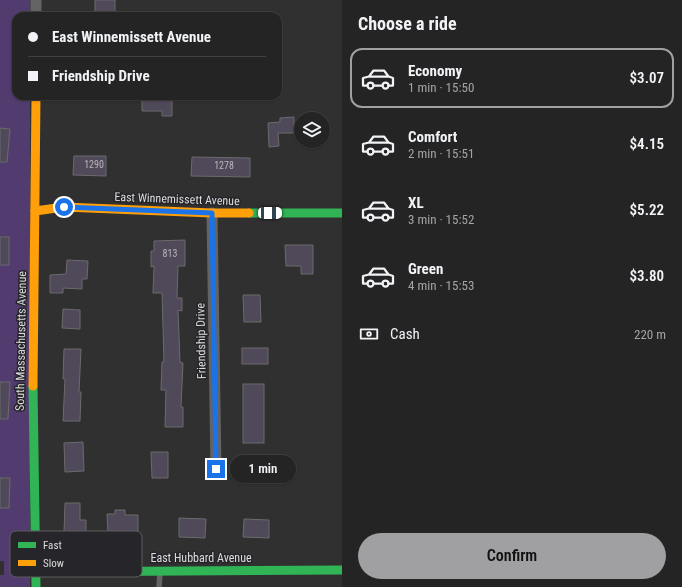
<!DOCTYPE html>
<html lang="en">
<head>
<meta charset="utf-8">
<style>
  :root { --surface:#242425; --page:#303032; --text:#f1f3f6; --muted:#a3a4a7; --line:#414142; --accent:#a09fa1 }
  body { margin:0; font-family:"Roboto Condensed",sans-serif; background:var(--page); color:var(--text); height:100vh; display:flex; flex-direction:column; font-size:15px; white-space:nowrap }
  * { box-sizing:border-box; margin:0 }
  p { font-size:13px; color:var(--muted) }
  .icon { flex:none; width:22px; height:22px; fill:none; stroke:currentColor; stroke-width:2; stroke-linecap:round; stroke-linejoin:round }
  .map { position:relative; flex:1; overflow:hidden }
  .drawer { display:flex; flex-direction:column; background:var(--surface); width:340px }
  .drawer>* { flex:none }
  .banner { position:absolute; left:12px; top:12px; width:270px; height:88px; border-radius:12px; box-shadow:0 1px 3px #0004,0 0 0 1px var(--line); display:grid; align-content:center; height:88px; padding:0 16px; background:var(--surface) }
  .tools { position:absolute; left:294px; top:112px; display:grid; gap:8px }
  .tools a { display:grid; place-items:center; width:36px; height:36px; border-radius:50%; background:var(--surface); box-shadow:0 1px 3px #0004,0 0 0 1px var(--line); font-size:20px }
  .end { position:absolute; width:18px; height:18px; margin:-9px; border:5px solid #1a73e8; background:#fff; box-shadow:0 0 0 2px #fff }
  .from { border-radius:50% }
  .bubble { position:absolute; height:28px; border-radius:14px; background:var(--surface); box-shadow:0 1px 3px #0004,0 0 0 1px var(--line); font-size:13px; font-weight:600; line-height:28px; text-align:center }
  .car { position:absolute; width:12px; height:24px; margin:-12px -6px; border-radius:5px; box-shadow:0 0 3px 1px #0007; background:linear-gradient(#fff 24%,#345 0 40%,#fff 0 76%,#345 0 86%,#fff 0) }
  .banner b { display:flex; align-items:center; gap:14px; height:38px; font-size:15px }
  .banner b+b { border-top:1px solid var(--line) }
  .banner i { width:10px; height:10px; background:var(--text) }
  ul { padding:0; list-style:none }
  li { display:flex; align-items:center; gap:12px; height:60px; margin:0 8px 6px; padding:0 8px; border:2px solid transparent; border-radius:12px }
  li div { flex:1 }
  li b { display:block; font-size:15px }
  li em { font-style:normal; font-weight:600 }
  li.selected { border-color:var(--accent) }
  li>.icon { width:36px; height:36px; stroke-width:1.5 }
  h2 { padding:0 16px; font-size:18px; line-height:48px }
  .pay { display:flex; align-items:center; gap:10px; height:44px; padding:0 16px; font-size:15px }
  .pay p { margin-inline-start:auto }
  .primary-button { display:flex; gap:8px; margin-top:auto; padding:8px 16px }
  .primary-button a { flex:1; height:46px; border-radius:24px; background:var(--accent); color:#111; font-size:16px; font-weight:600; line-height:46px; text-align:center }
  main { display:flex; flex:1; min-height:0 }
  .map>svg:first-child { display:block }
</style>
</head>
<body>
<main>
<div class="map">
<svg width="342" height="587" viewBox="0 0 342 587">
  <rect width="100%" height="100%" fill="#303031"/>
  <!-- green -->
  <path fill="#513b6f" d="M0,0H30V16H16V96H30V587H0V575H4V561H0Z"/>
  <!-- building -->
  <g fill="#504959" stroke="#6b6b6c">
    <rect x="95" y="0" width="20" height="16"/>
    <path d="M142,96H172V116H162V111H142Z"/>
    <path d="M294,117V133H278L279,146L269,147L268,123L280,122V118Z"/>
    <path d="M0,128L10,129L7,162H0Z"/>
    <path d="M74,156H106V176L73,175Z"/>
    <path d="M192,157L250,158V177L191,176Z"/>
    <rect x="0" y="237" width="9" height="28"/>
    <path d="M185,240V266H178L177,298H182V311L178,310L180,362L183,363L181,407H183V427H165L166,390H161L162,362H164L162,293H153L154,266L151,267V251H154V241Z"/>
    <path d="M285,245H313V274H301V266H286Z"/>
    <path d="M67,260L88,261L87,279H82V289L63,288V293H50V275L66,274Z"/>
    <path d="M243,295H260L261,322H244Z"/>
    <path d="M63,309L80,310V329L62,328Z"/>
    <rect x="242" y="348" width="26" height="16"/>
    <path d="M64,349H81L79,392H81L80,421H63L65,379H63Z"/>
    <path d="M0,382H10L8,419H0Z"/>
    <rect x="243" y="384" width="21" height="59"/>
    <path d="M83,442L84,471L65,472L64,443Z"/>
    <path d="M151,452H168V478H152Z"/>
    <path d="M0,478H10L9,508H0Z"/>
    <path d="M65,503H80V520H86V533H64Z"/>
    <path d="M115,510H125V515H138V533L108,534L107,514H115Z"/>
    <path d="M179,518L206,519L205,538L179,537Z"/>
    <path d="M244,519L269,520V538L243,537Z"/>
  </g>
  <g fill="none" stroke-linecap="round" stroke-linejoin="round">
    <!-- lane -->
    <path stroke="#646464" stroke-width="5.5" d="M159,587L160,573"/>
    <!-- street -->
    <g stroke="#646464" stroke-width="11">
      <path d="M36,16V0"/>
      <path d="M212,213L216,469"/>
    </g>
    <!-- fast -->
    <g stroke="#30b455" stroke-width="9">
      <path d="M249,213H342"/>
      <path d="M33,386L36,587"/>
      <path d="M36,572L342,570"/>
    </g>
    <!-- slow -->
    <g stroke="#ff9f0a" stroke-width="9">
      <path d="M35,211L64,207L212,213H249"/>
      <path d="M33,386L36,96"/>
    </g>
  </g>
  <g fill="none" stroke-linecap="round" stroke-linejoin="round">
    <!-- route -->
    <path stroke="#1a73e8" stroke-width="5" d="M64,207L212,213L216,469"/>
  </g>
  <g text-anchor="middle" stroke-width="3" stroke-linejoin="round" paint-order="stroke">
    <!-- number labels -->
    <g font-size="10" fill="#b9b6bc">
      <text x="94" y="168">1290</text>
      <text x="224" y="169">1278</text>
      <text x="170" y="257">813</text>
    </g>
    <!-- street labels -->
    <g font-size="12" fill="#dcdbdd" stroke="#262529">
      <text transform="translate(177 199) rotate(2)" y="4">East Winnemissett Avenue</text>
      <text transform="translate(21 341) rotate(-89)" y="4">South Massachusetts Avenue</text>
      <text transform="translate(201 341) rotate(-91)" y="4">Friendship Drive</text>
      <text x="201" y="562">East Hubbard Avenue</text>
    </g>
  </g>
  <!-- legend -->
  <rect x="10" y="531" width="132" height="46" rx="6" fill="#262529" stroke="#5d5c5f" stroke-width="1"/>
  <rect x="18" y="542" width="18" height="6" fill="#30b455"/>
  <rect x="18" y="560" width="18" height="6" fill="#ff9f0a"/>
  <g font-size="11" fill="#dcdbdd">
    <text x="43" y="549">Fast</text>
    <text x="43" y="567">Slow</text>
  </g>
</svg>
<div class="tools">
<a><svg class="icon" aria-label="layers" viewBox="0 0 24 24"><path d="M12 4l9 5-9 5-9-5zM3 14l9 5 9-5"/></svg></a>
</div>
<i class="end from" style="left:64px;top:207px"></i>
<i class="end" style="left:216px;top:469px"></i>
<div class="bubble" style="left:230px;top:455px;width:66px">1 min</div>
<i class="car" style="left:270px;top:213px;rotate:90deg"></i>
<div class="banner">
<b><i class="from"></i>East Winnemissett Avenue</b>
<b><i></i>Friendship Drive</b>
</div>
</div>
<section class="drawer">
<h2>Choose a ride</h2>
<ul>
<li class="selected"><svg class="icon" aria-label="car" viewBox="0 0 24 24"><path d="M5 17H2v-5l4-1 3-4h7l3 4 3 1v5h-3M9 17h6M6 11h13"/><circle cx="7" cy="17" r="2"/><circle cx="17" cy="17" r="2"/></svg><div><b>Economy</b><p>1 min · 15:50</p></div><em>$3.07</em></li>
<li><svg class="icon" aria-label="car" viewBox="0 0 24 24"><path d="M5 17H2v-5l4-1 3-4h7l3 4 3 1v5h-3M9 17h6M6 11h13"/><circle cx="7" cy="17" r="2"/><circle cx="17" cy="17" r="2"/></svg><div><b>Comfort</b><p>2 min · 15:51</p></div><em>$4.15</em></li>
<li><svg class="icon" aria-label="car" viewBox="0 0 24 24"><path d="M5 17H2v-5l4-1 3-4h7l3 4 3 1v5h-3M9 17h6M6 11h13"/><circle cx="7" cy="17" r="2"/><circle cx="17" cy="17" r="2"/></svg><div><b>XL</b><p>3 min · 15:52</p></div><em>$5.22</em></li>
<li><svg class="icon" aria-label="car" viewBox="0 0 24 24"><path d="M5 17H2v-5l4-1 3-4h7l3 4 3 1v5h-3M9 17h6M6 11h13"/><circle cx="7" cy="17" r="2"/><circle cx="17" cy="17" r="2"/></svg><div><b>Green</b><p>4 min · 15:53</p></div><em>$3.80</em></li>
</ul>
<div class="pay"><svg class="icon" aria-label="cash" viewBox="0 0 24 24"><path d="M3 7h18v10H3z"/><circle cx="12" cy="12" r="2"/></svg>Cash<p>220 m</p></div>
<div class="primary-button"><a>Confirm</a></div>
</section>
</main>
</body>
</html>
